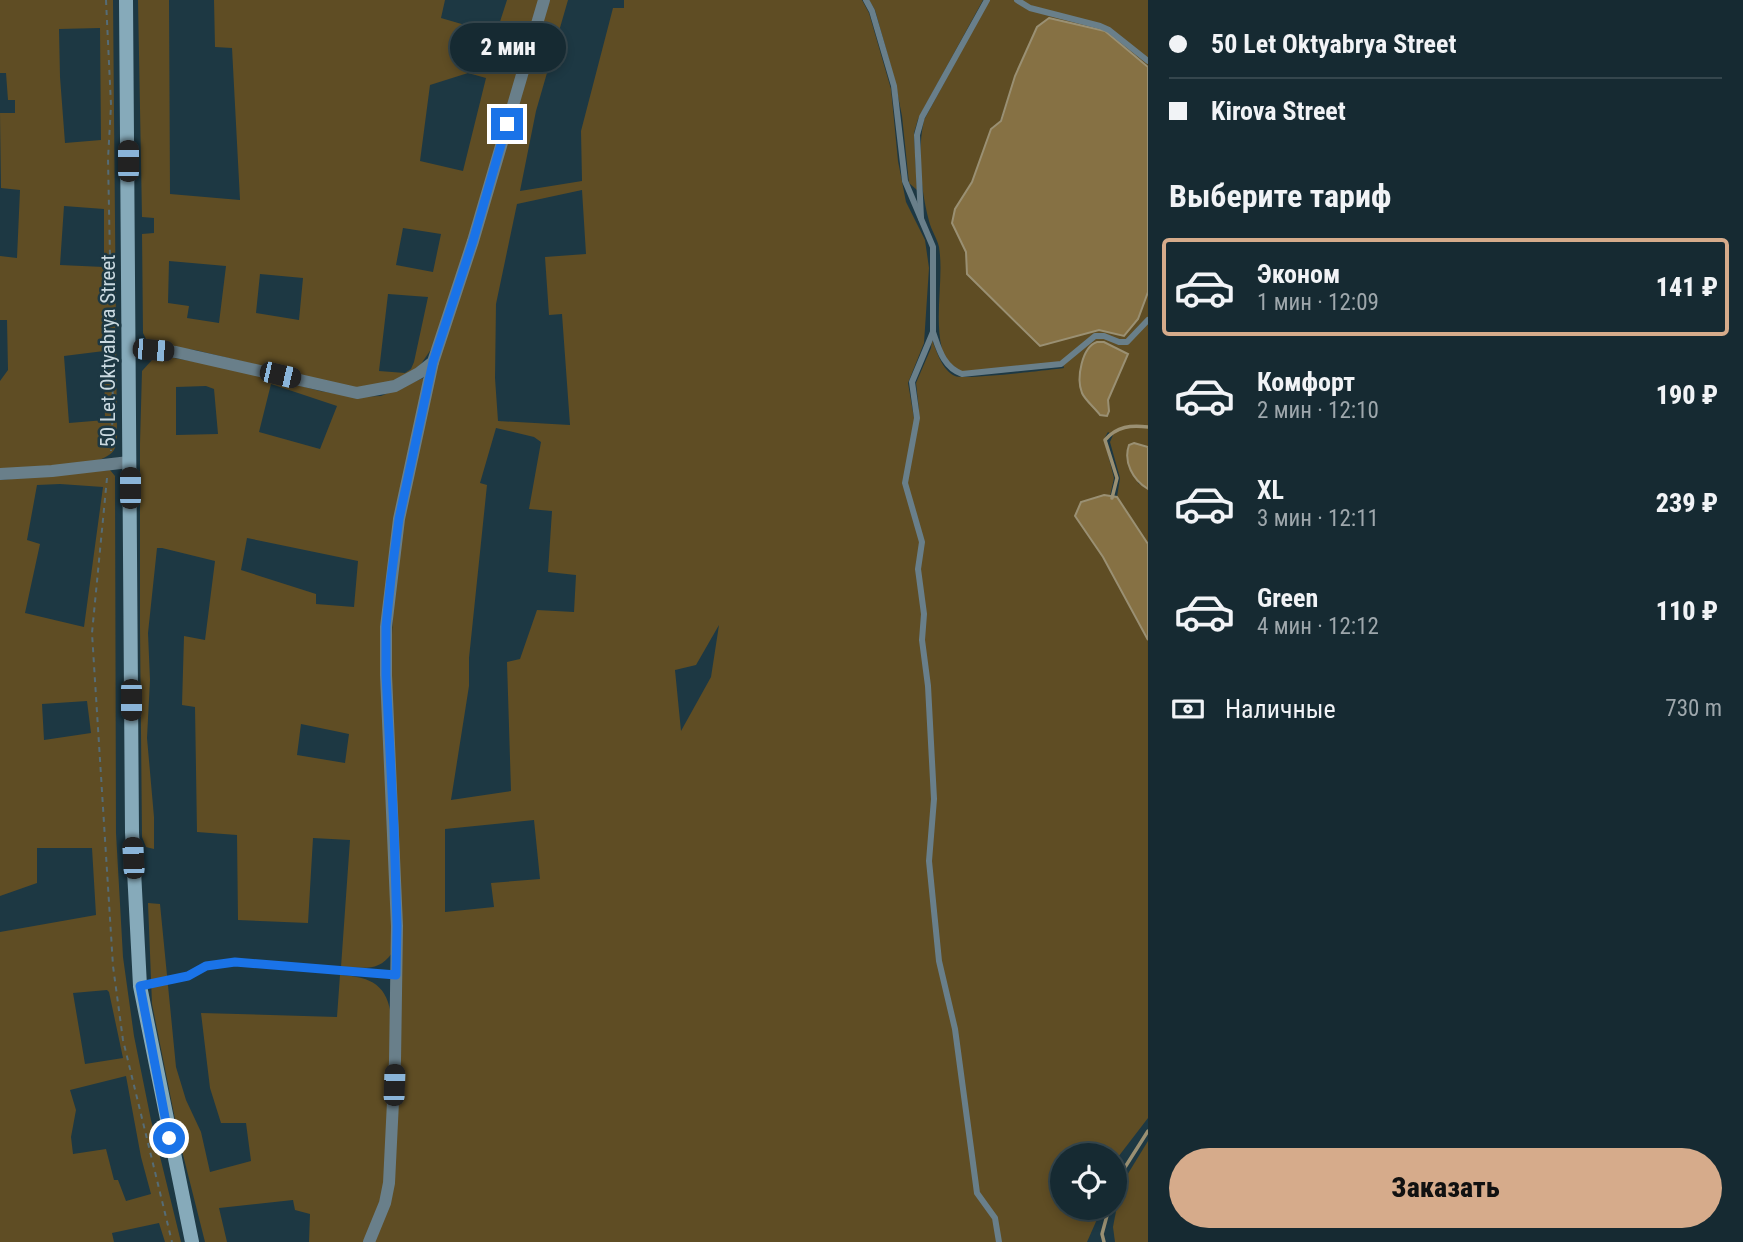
<!DOCTYPE html>
<html lang="ru">
<head>
<meta charset="utf-8">
<style>
  :root { --surface:#162a32; --page:#23363e; --text:#f1f3f6; --muted:#9ea7ac; --line:#35464d; --accent:#d6ab8b }
  body { margin:0; font-family:"Roboto Condensed",sans-serif; background:var(--page); color:var(--text); height:100vh; display:flex; flex-direction:column; font-size:26px; white-space:nowrap }
  * { box-sizing:border-box; margin:0 }
  p { font-size:23px; color:var(--muted) }
  .icon { flex:none; width:38px; height:38px; fill:none; stroke:currentColor; stroke-width:2; stroke-linecap:round; stroke-linejoin:round }
  .map { position:relative; flex:1; overflow:hidden }
  .panel { display:flex; flex-direction:column; background:var(--surface); width:595px }
  .panel>* { flex:none }
  .banner { display:grid; align-content:center; height:154px; padding:0 21px; background:var(--surface) }
  .tools { position:absolute; left:1050px; top:1143px; display:grid; gap:14px }
  .tools a { display:grid; place-items:center; width:77px; height:77px; border-radius:50%; background:var(--surface); box-shadow:0 4px 10px #0003,0 0 0 2px var(--line); font-size:35px }
  .end { position:absolute; width:32px; height:32px; margin:-16px; border:9px solid #1a73e8; background:#fff; box-shadow:0 0 0 4px #fff }
  .from { border-radius:50% }
  .bubble { position:absolute; height:49px; border-radius:24px; background:var(--surface); box-shadow:0 4px 10px #0003,0 0 0 2px var(--line); font-size:23px; font-weight:800; line-height:49px; text-align:center }
  .car { position:absolute; width:21px; height:42px; margin:-21px -10px; border-radius:9px; box-shadow:0 0 5px 2px #0007; background:linear-gradient(#222 24%,#8ab4d8 0 40%,#222 0 76%,#8ab4d8 0 86%,#222 0) }
  .banner b { display:flex; align-items:center; gap:24px; height:66px; font-size:26px }
  .banner b+b { border-top:2px solid var(--line) }
  .banner i { width:18px; height:18px; background:var(--text) }
  ul { padding:0; list-style:none }
  li { display:flex; align-items:center; gap:21px; height:98px; margin:0 14px 10px; padding:0 7px; border:4px solid transparent; border-radius:7px }
  li div { flex:1 }
  li b { display:block; font-size:26px }
  li em { font-style:normal; font-weight:800 }
  li.selected { border-color:var(--accent) }
  li>.icon { width:63px; height:63px; stroke-width:1.5 }
  h2 { padding:0 21px; font-size:32px; line-height:84px }
  .pay { display:flex; align-items:center; gap:18px; height:77px; padding:0 21px; font-size:26px }
  .pay p { margin-inline-start:auto }
  .button { display:flex; gap:14px; margin-top:auto; padding:14px 21px }
  .button a { flex:1; height:80px; border-radius:42px; background:var(--accent); color:#111; font-size:28px; font-weight:800; line-height:80px; text-align:center }
  main { display:flex; flex:1; min-height:0 }
  .map>svg:first-child { display:block }
</style>
</head>
<body>
<main>
<div class="map">
<svg width="1148" height="1242" viewBox="0 0 1148 1242">
  <rect width="100%" height="100%" fill="#1d3843"/>
  <!-- green -->
  <g fill="#5f4d24" fill-rule="evenodd">
    <path d="M0,0H113L117,440C116,443 116,447 114,450C100,471 24,469 0,471V381L8,370L7,320H0V256L17,258L20,190L1,188L0,113H15V100H8L6,73H0ZM100,28L101,140L65,143L60,77L59,29ZM64,206L104,209V267L60,265ZM104,351L105,420L69,423L64,356Z"/>
    <path d="M138,0H169L170,194L240,200L232,48L215,47L214,0H445L441,18L496,34L507,0H539L484,193L436,342L421,364L402,381L356,389L195,350L160,346L147,341L143,333L142,234L154,233V218L142,217ZM468,73L486,78L463,171L420,161L430,85ZM403,228L441,234L433,272L396,265ZM169,261L226,266L219,323L187,318L189,306L168,303ZM260,274L303,278L299,320L256,313ZM388,294L428,297L414,362L411,369L405,373L379,371Z"/>
    <path d="M548,0H568L536,111L520,191L582,181L581,131L613,8H624V0H862L869,13L891,89L898,161L906,202L925,240L929,268L924,343L908,383L914,418L919,410L916,383L931,348L932,340C937,352 942,370 955,376C965,380 1048,370 1064,368L1062,362L963,372C953,368 944,360 942,349C934,316 944,278 939,247C937,238 931,230 929,221C921,191 917,151 924,120L989,0H1148V67L1105,31L1015,76L1000,121L991,130L972,182L955,209L952,223L966,252L968,274L1040,345L1138,319L1148,292V447L1134,443L1138,483L1148,489V544L1117,497L1120,478L1110,442L1113,435L1108,432L1104,439L1114,478L1110,496L1104,495L1075,516L1103,557L1148,640V1118L1115,1161V1155H1062V1208H1102L1087,1242H373L395,1160L390,675L394,593L402,521L433,376ZM582,190L586,254L545,257L549,315L562,314L570,425L498,421L495,378L496,304L517,204ZM1085,351L1128,354L1107,400L1109,411L1100,415C1078,385 1078,389 1085,351ZM496,428L534,437L541,442L529,509L552,511L548,572L576,575L574,612L537,610L520,659L507,662L511,791L451,800L469,686V658L487,485L480,483ZM719,625L711,677L681,731L675,670L696,665ZM534,820L540,879L491,883L494,907L445,912V829Z"/>
    <path d="M869,0H983L918,119L914,133L917,190L909,183L902,116L895,81L875,10Z"/>
    <path d="M163,356L236,369L320,391L358,397L381,396L428,376L391,539L392,953C378,973 363,967 341,967L350,840L313,838L308,923L238,920L237,835L197,832L195,707L182,705L184,636L205,640L215,561L162,548H157L148,633L150,680L147,738L154,817V849L146,847L142,837L140,628V443L142,371L152,360ZM271,384L337,406L320,449L259,432ZM206,386L214,389L218,434L176,435V387ZM247,538L358,561L354,607L316,604V594L241,570ZM301,724L349,734L345,763L297,755Z"/>
    <path d="M110,470L115,476L116,833L123,957L134,1036L151,1120L181,1242H165L159,1223L112,1233L114,1242H0V932L96,915L92,848H37V883L0,896V480ZM60,484L103,487L84,627L25,613L40,544L27,540L37,485ZM87,701L91,733L44,740L42,704ZM107,990L109,992L123,1058L85,1064L73,993ZM126,1076L141,1157L151,1194L126,1201L118,1180H114L106,1149L73,1154L71,1137L76,1110L70,1090Z"/>
    <path d="M148,903L160,904L176,1067L186,1100L201,1132L210,1172L251,1161L246,1123H221L210,1088L201,1013L337,1017L340,975C374,977 388,986 392,1021L389,1156L381,1201L365,1242H309L310,1214L295,1210L293,1200L219,1208L227,1242H205L179,1139L152,1004Z"/>
    <path d="M1148,1141V1242H1115L1113,1227L1121,1185Z"/>
  </g>
  <!-- water -->
  <g fill="#867144" stroke="#9a9073" stroke-width="2">
    <path d="M1049,18L1105,31L1148,67V292L1138,319L1124,336L1099,330L1040,346L967,274L966,252L952,223L955,209L972,182L991,129L1001,121L1015,76L1037,27Z"/>
    <path d="M1097,342H1104L1128,354L1108,400L1109,411L1107,416L1100,415C1095,408 1085,400 1082,393C1076,378 1082,347 1097,342Z"/>
    <path d="M1134,443L1148,447V489C1133,480 1123,462 1129,445Z"/>
    <path d="M1104,495L1117,497L1148,544V640L1103,557L1075,516L1081,502Z"/>
  </g>
  <g fill="none" stroke-linecap="round" stroke-linejoin="round">
    <!-- stream -->
    <g stroke="#9a9073" stroke-width="3.5">
      <path d="M1112,498L1117,478L1105,440C1117,426 1131,425 1148,427"/>
      <path d="M1115,1183L1148,1131"/>
      <path d="M1104,1242L1102,1234L1109,1208"/>
    </g>
    <!-- path -->
    <g stroke="#556c76" stroke-width="2" stroke-dasharray="5 5" stroke-linecap="butt">
      <path d="M106,0L111,105L108,159L113,407L111,451"/>
      <path d="M107,478L92,633L113,966L123,1040L172,1242"/>
    </g>
    <!-- service -->
    <g stroke="#697f8a" stroke-width="6">
      <path d="M866,0L872,11L894,86L905,181L933,247V332L912,382L917,418L905,483L922,542L918,569L924,614L922,640L928,686L934,799L929,861L939,961L955,1029L977,1193L995,1218L999,1242"/>
      <path d="M1017,0L1030,8L1100,26L1109,30L1148,61"/>
      <path d="M921,218L917,135L922,117L987,0"/>
      <path d="M933,332C939,349 943,367 962,374L1061,364L1095,336H1104L1119,342H1127L1148,320"/>
      <path d="M142,986L188,976L206,966L235,962L395,975"/>
    </g>
    <!-- minor -->
    <g stroke="#697f8a" stroke-width="12">
      <path d="M129,348L176,352L357,393L395,386L419,373L433,362L473,241L544,0"/>
      <path d="M0,474L52,471L129,462"/>
      <path d="M369,1242L385,1203L389,1183L395,1061L397,926L386,675V627L399,519L433,362"/>
    </g>
    <!-- secondary -->
    <path stroke="#86aaba" stroke-width="14" d="M126,0L132,832L140,986L192,1242"/>
  </g>
  <g fill="none" stroke-linecap="round" stroke-linejoin="round">
    <!-- route -->
    <path stroke="#1a73e8" stroke-width="9" d="M169,1138L140,986L188,976L206,966L235,962L396,975L397,926L394,829L386,675V626L391,578L399,519L433,362L473,241L507,124"/>
  </g>
  <g text-anchor="middle" stroke-width="5" stroke-linejoin="round" paint-order="stroke">
    <!-- street labels -->
    <g font-size="21" fill="#cad9e0" stroke="#1d3843">
      <text transform="translate(108 351) rotate(-90)" y="7">50 Let Oktyabrya Street</text>
    </g>
  </g>
</svg>
<div class="tools">
<a><svg class="icon" aria-label="locate" viewBox="0 0 24 24"><circle cx="12" cy="12" r="6"/><path d="M12 2v4M12 18v4M2 12h4M18 12h4"/></svg></a>
</div>
<i class="end from" style="left:169px;top:1138px"></i>
<i class="end" style="left:507px;top:124px"></i>
<div class="bubble" style="left:450px;top:23px;width:116px">2 мин</div>
<i class="car" style="left:128px;top:161px;rotate:0deg"></i>
<i class="car" style="left:153px;top:350px;rotate:95deg"></i>
<i class="car" style="left:280px;top:375px;rotate:103deg"></i>
<i class="car" style="left:130px;top:488px;rotate:0deg"></i>
<i class="car" style="left:131px;top:700px;rotate:180deg"></i>
<i class="car" style="left:133px;top:858px;rotate:357deg"></i>
<i class="car" style="left:394px;top:1085px;rotate:2deg"></i>
</div>
<section class="panel">
<div class="banner">
<b><i class="from"></i>50 Let Oktyabrya Street</b>
<b><i></i>Kirova Street</b>
</div>
<h2>Выберите тариф</h2>
<ul>
<li class="selected"><svg class="icon" aria-label="car" viewBox="0 0 24 24"><path d="M5 17H2v-5l4-1 3-4h7l3 4 3 1v5h-3M9 17h6M6 11h13"/><circle cx="7" cy="17" r="2"/><circle cx="17" cy="17" r="2"/></svg><div><b>Эконом</b><p>1 мин · 12:09</p></div><em>141 ₽</em></li>
<li><svg class="icon" aria-label="car" viewBox="0 0 24 24"><path d="M5 17H2v-5l4-1 3-4h7l3 4 3 1v5h-3M9 17h6M6 11h13"/><circle cx="7" cy="17" r="2"/><circle cx="17" cy="17" r="2"/></svg><div><b>Комфорт</b><p>2 мин · 12:10</p></div><em>190 ₽</em></li>
<li><svg class="icon" aria-label="car" viewBox="0 0 24 24"><path d="M5 17H2v-5l4-1 3-4h7l3 4 3 1v5h-3M9 17h6M6 11h13"/><circle cx="7" cy="17" r="2"/><circle cx="17" cy="17" r="2"/></svg><div><b>XL</b><p>3 мин · 12:11</p></div><em>239 ₽</em></li>
<li><svg class="icon" aria-label="car" viewBox="0 0 24 24"><path d="M5 17H2v-5l4-1 3-4h7l3 4 3 1v5h-3M9 17h6M6 11h13"/><circle cx="7" cy="17" r="2"/><circle cx="17" cy="17" r="2"/></svg><div><b>Green</b><p>4 мин · 12:12</p></div><em>110 ₽</em></li>
</ul>
<div class="pay"><svg class="icon" aria-label="cash" viewBox="0 0 24 24"><path d="M3 7h18v10H3z"/><circle cx="12" cy="12" r="2"/></svg>Наличные<p>730 m</p></div>
<div class="button"><a>Заказать</a></div>
</section>
</main>
</body>
</html>
